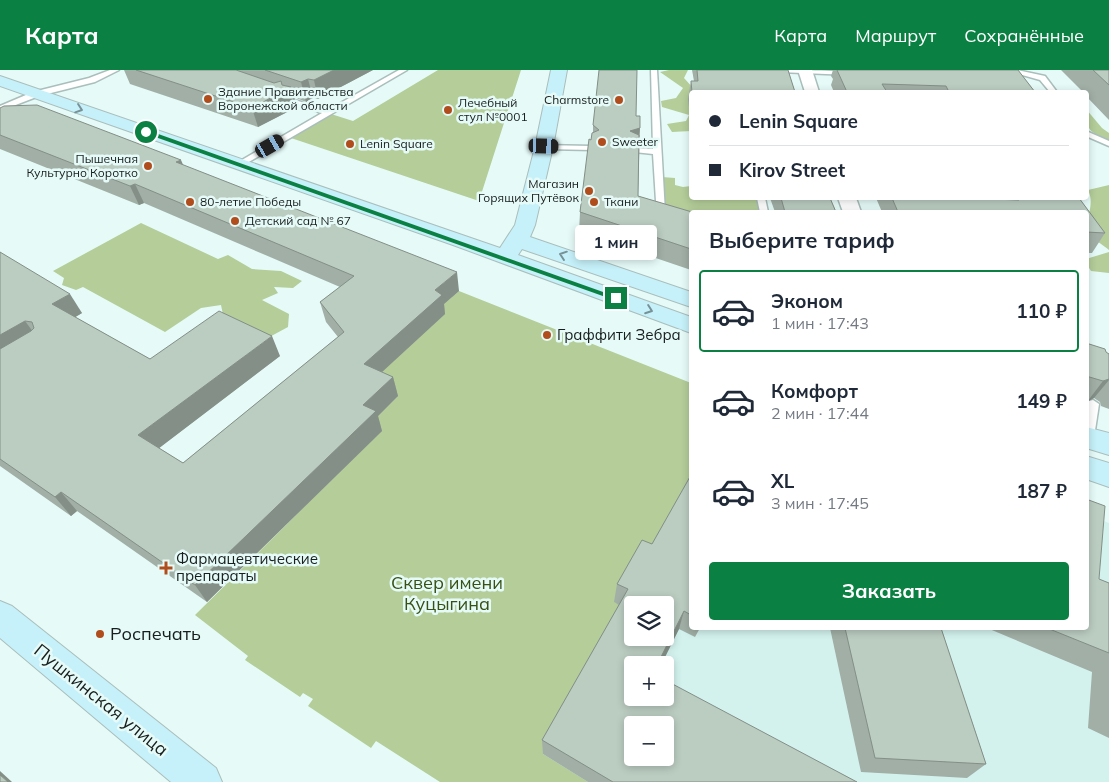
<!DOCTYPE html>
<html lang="ru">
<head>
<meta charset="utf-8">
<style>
  :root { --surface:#fff; --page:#f6f6f7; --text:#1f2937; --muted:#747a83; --line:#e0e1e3; --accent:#0b8043 }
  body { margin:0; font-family:Mulish,sans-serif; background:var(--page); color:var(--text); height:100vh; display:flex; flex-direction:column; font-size:19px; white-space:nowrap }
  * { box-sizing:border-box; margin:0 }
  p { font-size:16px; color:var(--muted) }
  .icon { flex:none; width:28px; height:28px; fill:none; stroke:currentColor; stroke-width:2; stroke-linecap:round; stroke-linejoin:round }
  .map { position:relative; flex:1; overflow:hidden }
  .side { position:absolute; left:689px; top:140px; width:400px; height:420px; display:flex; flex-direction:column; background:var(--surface); border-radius:5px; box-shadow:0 2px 8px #0003 }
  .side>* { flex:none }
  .top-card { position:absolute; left:689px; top:20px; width:400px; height:110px; border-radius:5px; box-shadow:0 2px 8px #0003; display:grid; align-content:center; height:110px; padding:0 20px; background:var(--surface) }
  .tools { position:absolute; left:624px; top:526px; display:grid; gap:10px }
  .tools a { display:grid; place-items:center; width:50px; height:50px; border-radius:5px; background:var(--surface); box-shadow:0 2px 8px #0003; font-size:25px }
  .end { position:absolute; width:22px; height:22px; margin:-11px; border:6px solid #0b8043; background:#fff; box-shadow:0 0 0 2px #fff }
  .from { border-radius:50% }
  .bubble { position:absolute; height:35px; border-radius:5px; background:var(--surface); box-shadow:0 2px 8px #0003; font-size:16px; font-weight:700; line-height:35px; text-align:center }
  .car { position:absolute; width:15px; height:30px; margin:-15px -8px; border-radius:6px; box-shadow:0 0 4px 1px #0007; background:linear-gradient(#222 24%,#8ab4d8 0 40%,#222 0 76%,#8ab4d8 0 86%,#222 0) }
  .top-card b { display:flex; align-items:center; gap:18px; height:48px; font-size:19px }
  .top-card b+b { border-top:1px solid var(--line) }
  .top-card i { width:12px; height:12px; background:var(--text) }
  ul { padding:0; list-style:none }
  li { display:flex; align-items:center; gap:15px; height:82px; margin:0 10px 8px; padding:0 10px; border:2px solid transparent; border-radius:5px }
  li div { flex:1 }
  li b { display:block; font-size:19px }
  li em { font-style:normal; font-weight:700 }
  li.active { border-color:var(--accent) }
  li>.icon { width:45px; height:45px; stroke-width:1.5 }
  h2 { padding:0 20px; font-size:22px; line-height:60px }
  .primary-button { display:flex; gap:10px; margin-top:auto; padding:10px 20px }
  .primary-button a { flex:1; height:58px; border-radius:5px; background:var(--accent); color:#fff; font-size:20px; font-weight:700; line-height:58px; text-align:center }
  header { display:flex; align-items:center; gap:30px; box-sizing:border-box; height:70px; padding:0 25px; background:var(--accent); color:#fff }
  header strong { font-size:24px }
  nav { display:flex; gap:28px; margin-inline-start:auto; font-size:18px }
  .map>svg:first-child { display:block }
</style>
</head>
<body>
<header>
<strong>Карта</strong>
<nav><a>Карта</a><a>Маршрут</a><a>Сохранённые</a></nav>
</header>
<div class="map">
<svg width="1109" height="712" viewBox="0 0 1109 712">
  <rect width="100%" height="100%" fill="#e6fbf8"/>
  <!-- built -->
  <path fill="#d3f2ee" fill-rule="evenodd" d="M1086,444L1109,453V712H576L541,691L625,538L639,489L691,558H1086ZM632,535H665V568H632ZM632,595H665V628H632ZM632,655H665V688H632Z"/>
  <!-- green -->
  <g fill="#b4cd99">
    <path d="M438,0H521L479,131L291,68L331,44L353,51Z"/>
    <path d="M669,0H688L684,8L694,19L716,22H691V61L672,62L667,54L686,51L689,45L662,37L661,31L676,28L683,18L660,2Z"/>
    <path d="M1086,39L1102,58L1109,63V71C1090,61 1086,62 1086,39Z"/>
    <path d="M662,107L675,108V115L683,117L691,116V128H757L761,142L664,144Z"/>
    <path d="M1109,115V180C1103,175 1094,170 1091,164C1083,148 1096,136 1088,120Z"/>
    <path d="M141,153L218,189L228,185L252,199L281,201L302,211L293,218L274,217L278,223L262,230L289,244L288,257L262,271L225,254L221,235L201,238L165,262L83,217L76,220L62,215L64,208L53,201Z"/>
    <path d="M1109,182V203L1091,201L1086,193V189Z"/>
    <path d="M459,221L691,313V416L615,532L625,538L543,684L588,712H440L376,671L371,678L308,636L313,629L303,623L300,627L245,590L248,586L195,545L381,361L369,354L397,327L349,303L438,239Z"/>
  </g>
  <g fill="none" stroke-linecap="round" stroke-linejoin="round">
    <defs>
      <g id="lane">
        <path d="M110,0H119L95,12L39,26L0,41V36L33,22L89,8Z"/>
        <path d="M399,0H407L242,96L235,94L322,43L288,32V28L328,40Z"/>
        <path d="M651,0H657L665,143L691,151V157L657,147L653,84L634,82L630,80L634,78L653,79Z"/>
        <path d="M776,0C791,0 842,0 852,3L849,5L779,2Z"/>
        <path d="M1005,0H1017L1045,6L1057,22H1050L1040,10Z"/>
        <path d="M1086,61L1109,71V76L1086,66Z"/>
        <path d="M541,75L592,76L596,78L592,80L544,79H541Z"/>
        <path d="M757,128H765L768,142H760Z"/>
        <path d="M1093,330L1099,334L1094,367L1092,370L1086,371V338L1089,331Z"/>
      </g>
      <g id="street">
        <path d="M798,0H812L819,22H805Z"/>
        <path d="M838,128H856L861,142H843Z"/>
      </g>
      <g id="secondary">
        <path d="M551,0H567L553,77L535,155L530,167L691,222V237L522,179L518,185L691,247V263L453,175L0,16V6L500,178L515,155L535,77Z"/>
        <path d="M1086,357L1109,363V385L1086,378Z"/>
        <path d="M1086,386L1109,393V417L1086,409Z"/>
        <path d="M0,531L12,536L216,698L222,712H171L0,568Z"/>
      </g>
    </defs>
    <!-- lane casing -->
    <use href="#lane" stroke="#aabebb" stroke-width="3"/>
    <!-- street casing -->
    <use href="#street" stroke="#aabebb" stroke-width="3"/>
    <!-- secondary casing -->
    <use href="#secondary" stroke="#aabebb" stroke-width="2"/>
    <!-- lane -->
    <use href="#lane" fill="#fff" fill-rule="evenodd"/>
    <!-- street -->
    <use href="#street" fill="#fff" fill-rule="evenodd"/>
    <!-- secondary -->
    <use href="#secondary" fill="#c6f1fa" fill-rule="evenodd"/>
  </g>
  <!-- wall -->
  <g fill="#a1afa6">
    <path d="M124,0H373L318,29L313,28L306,32L294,27L297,37L258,57L130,14Z"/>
    <path d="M692,0H788L795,22L694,11Z"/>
    <path d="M833,0H1018L1035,22H834L831,15L833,9L831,6Z"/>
    <path d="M1061,0H1109V50L1086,26V22H1083Z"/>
    <path d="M691,11L692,22H691V52L688,29Z"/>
    <path d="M0,38L184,96L459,221L444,234L445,244L382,302L393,307L398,326L378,346L382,361L207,532L77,441L71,446L0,396V182L82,243L75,247L150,289L280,286L159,378L183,393L338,267L326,252L320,232L340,217L144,133L139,135L0,79Z"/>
    <path d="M636,46L640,58L638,126L691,142V200L579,162L580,142L593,63V55Z"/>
    <path d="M691,55V80L690,66Z"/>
    <path d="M770,128H830L836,142H775Z"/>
    <path d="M876,128H967L995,129V128H1079L1105,163L1092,183H1086V142H882Z"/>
    <path d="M1086,273L1109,284V339L1101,336L1100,332L1094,328L1086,332Z"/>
    <path d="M691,405V558H700L695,567L679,559L661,595H632L857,712H588L543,684L542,670L619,535L614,532L617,514L652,474Z"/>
    <path d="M1099,509L1109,513V668L1088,658L1092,602L987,558H1086Z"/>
    <path d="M830,558H941L986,694L967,708L861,702Z"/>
  </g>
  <!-- shaded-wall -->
  <g fill="#838f87">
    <path d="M334,0H373L318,29L314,10Z"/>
    <path d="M308,9L313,28L306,32L301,12Z"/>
    <path d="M291,17L297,37L258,57L252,38Z"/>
    <path d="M640,58L638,76L630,61Z"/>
    <path d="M181,90L189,108L176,92Z"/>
    <path d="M135,114L144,133L139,135L130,116Z"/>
    <path d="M457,202L459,221L444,234L445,244L370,313L364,294L435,220Z"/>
    <path d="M70,224L82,243L64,254L52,234Z"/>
    <path d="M25,251L39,270L0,294V265Z"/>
    <path d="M272,266L280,286L150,385L138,365Z"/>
    <path d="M393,307L398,326L378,346L382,361L207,532L195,515L363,335Z"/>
    <path d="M1109,309V310L1094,328L1087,332L1103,311Z"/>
    <path d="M61,422L77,441L71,446L55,427Z"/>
    <path d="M684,541L679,559L661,595H657Z"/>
    <path d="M0,701L12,712H8L0,705Z"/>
  </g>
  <!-- building -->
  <g fill="#bbccc1" stroke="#838f87" fill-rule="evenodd">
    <path d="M136,0H236L274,13L281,11L282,15L291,17L252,38Z"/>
    <path d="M265,0H334L314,10L308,9L301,12Z"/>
    <path d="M599,0H637L636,46H640V58L630,61L639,65L638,126L692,142H691V179L580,142L589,69L591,70L592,63L599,60L593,55Z"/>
    <path d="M697,0H788L795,22H692L691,11H698Z"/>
    <path d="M837,0H1018L1035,22H949L946,16L882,14L887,22H847Z"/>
    <path d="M1093,0H1109V15Z"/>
    <path d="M37,35L181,90L176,92L457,202L435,220L442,225L364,294L393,307L363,335L376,341L195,515L61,422L55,427L0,389V279L31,261L34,258L32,252L25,251L0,265V182L70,224L52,234L150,289L219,241L272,266L138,365L183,393L344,262L320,232L354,206L135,114L130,116L0,65V38L4,36Z"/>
    <path d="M781,128H830L836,142H785Z"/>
    <path d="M892,128H967L1019,130L1018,128H1079L1105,163L1086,162V142H898Z"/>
    <path d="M1086,273L1105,279L1106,282L1109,284V309L1103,311L1086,306Z"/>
    <path d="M691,405V545L684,541L657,595H632V628H665V610L857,712H613L542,670L628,519L617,514L642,470L652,474ZM632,535H665V568H632ZM632,655H665V688H632Z"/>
    <path d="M1086,429L1105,436L1099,509L1109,513V583L1047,558H1086Z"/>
    <path d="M845,558H941L986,694L875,688Z"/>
    <path d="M0,705L8,712H0Z"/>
  </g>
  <!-- one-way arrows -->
  <defs><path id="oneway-chevron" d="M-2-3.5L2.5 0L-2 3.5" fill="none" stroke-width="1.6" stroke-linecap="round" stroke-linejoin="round" transform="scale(1.25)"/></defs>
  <g stroke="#779297">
    <use href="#oneway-chevron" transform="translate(79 39) rotate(19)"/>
    <use href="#oneway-chevron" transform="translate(563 185) rotate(-161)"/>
    <use href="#oneway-chevron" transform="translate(649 240) rotate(20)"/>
  </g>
  <!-- route -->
  <path fill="#0b8043" d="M144,60H147L620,228L614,230L144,63Z"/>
  <!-- markers -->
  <g fill="#b14c1c" stroke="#e6fbf8" stroke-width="2">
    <circle cx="208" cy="29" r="5"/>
    <circle cx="619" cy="30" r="5"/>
    <circle cx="448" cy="40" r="5"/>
    <circle cx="602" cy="72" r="5"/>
    <circle cx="350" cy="74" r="5"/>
    <circle cx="148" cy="96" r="5"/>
    <circle cx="589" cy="121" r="5"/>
    <circle cx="190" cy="132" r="5"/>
    <circle cx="594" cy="132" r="5"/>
    <circle cx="235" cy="151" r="5"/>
    <circle cx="547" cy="265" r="5"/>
    <path d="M163.5 490.5h5v5h5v5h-5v5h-5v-5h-5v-5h5z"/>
    <circle cx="100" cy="564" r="5"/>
  </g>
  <g text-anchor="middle" stroke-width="5" stroke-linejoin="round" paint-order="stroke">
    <!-- far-poi labels -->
    <g font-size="12" fill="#171e1d" stroke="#e6fbf8" text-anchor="start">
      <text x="218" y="26">Здание Правительства<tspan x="218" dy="14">Воронежской области</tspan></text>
      <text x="609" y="34" text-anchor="end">Charmstore</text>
      <text x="458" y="37">Лечебный<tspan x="458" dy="14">стул №0001</tspan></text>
      <text x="612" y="76">Sweeter</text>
      <text x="360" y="78">Lenin Square</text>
      <text x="138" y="93" text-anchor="end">Пышечная<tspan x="138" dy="14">Культурно Коротко</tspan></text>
      <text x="579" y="118" text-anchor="end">Магазин<tspan x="579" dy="14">Горящих Путёвок</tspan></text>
      <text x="200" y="136">80-летие Победы</text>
      <text x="604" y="136">Ткани</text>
      <text x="245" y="155">Детский сад № 67</text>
    </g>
    <!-- poi labels -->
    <g font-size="15" fill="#171e1d" stroke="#e6fbf8" text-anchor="start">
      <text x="557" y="270">Граффити Зебра</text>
      <text x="176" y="494">Фармацевтические<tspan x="176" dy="17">препараты</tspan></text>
    </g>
    <!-- near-park labels -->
    <g font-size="18" fill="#385113" stroke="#e6fbf8">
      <text x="447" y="519">Сквер имени<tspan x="447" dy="21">Куцыгина</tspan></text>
    </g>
    <!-- near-poi labels -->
    <g font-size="18" fill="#171e1d" stroke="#e6fbf8" text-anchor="start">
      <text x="110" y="570">Роспечать</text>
    </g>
    <!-- near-street labels -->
    <g font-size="18" fill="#171e1d" stroke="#e6fbf8">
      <text transform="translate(101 630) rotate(39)" y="6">Пушкинская улица</text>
    </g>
  </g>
</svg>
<div class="tools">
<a><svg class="icon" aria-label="layers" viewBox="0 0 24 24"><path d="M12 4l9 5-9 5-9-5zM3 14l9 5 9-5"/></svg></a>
<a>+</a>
<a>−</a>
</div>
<i class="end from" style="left:146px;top:62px"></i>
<i class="end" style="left:616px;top:228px"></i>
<div class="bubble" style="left:575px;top:155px;width:82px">1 мин</div>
<i class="car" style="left:270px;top:76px;rotate:60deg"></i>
<i class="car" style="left:544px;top:76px;rotate:92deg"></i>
<div class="top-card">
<b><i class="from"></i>Lenin Square</b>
<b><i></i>Kirov Street</b>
</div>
<section class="side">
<h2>Выберите тариф</h2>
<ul>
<li class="active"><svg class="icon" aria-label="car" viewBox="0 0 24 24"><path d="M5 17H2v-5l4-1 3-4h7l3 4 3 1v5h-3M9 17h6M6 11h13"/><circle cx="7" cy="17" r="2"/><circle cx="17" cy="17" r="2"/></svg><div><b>Эконом</b><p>1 мин · 17:43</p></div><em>110 ₽</em></li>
<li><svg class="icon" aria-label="car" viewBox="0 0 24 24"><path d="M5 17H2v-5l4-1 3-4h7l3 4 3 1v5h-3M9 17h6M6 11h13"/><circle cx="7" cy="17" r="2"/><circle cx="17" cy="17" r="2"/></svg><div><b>Комфорт</b><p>2 мин · 17:44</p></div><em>149 ₽</em></li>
<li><svg class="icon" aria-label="car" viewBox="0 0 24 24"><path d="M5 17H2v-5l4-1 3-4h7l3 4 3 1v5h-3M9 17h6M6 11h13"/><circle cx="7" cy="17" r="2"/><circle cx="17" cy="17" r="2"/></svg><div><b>XL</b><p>3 мин · 17:45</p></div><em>187 ₽</em></li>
</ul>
<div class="primary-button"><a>Заказать</a></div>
</section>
</div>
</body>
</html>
